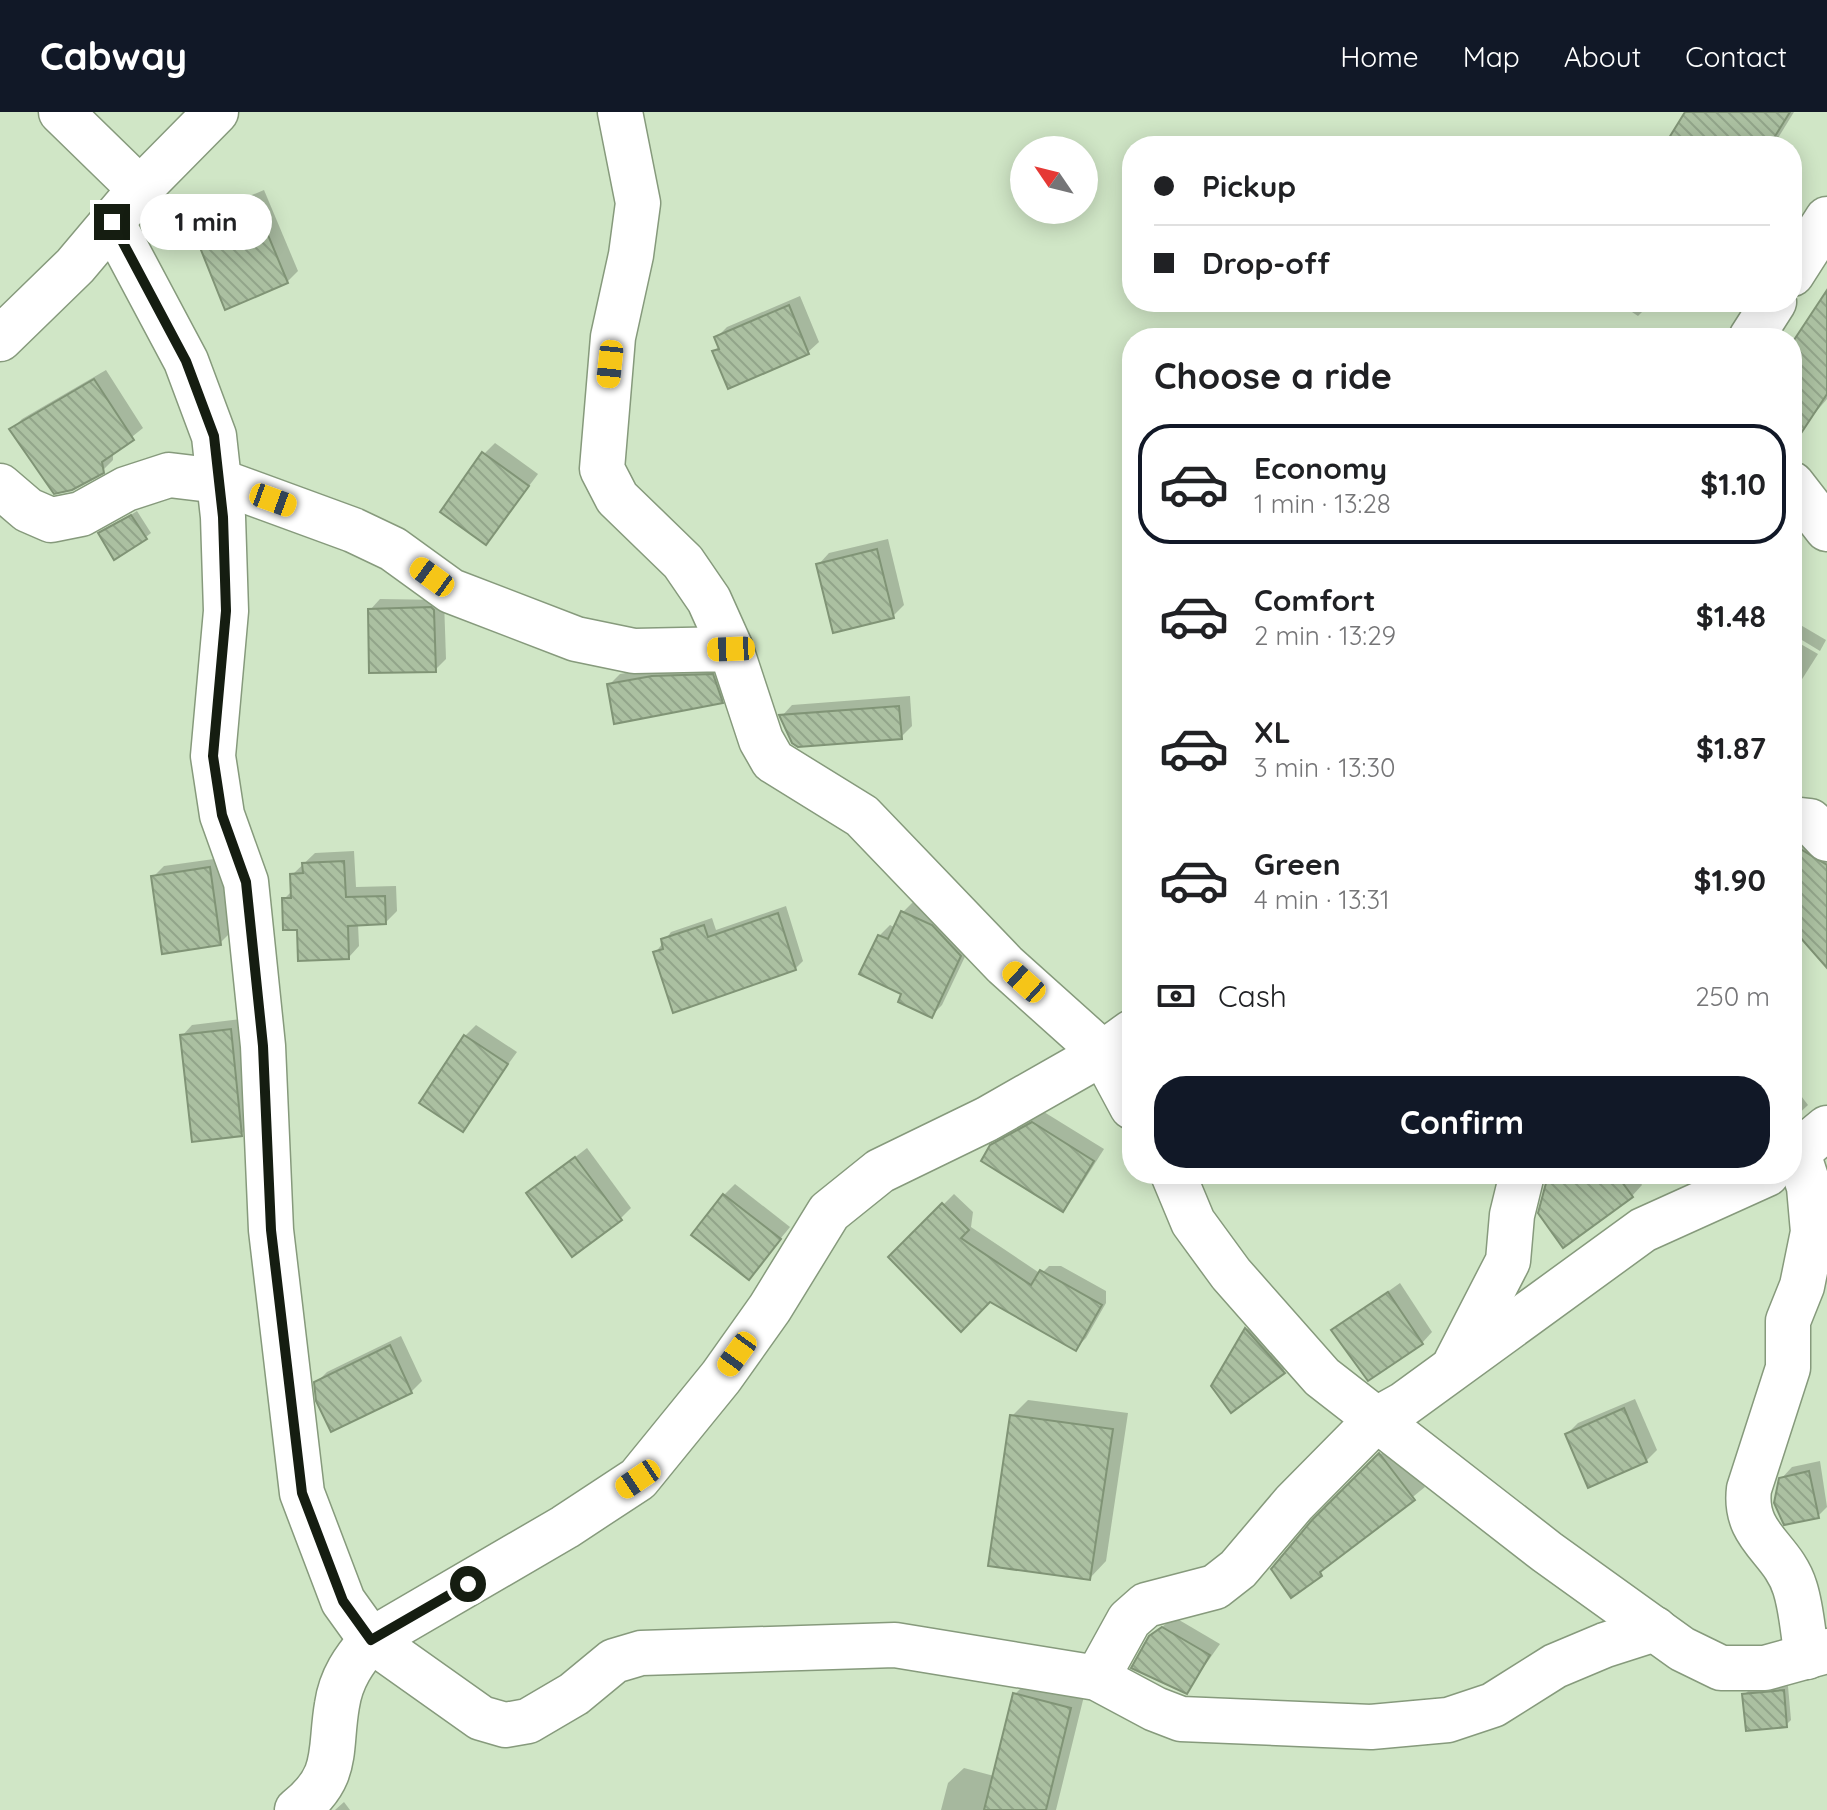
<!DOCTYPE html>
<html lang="en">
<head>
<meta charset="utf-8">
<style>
  :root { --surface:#fff; --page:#f2f2f2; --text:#202124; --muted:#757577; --line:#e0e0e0; --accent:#111827 }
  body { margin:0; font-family:Quicksand,sans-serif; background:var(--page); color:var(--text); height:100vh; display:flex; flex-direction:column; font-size:30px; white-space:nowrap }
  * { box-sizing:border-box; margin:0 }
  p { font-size:26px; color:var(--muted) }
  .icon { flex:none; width:44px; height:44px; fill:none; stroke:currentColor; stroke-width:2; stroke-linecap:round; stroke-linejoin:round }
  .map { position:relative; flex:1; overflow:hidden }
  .panel { position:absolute; left:1122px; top:216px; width:680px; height:856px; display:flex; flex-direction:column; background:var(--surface); border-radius:32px; box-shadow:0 4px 20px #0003 }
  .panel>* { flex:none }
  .hud { position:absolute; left:1122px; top:24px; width:680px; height:176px; border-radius:32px; box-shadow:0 4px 20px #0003; display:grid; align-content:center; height:176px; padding:0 32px; background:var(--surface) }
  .needle { width:52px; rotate:305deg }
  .buttons { position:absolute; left:1010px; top:24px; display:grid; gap:16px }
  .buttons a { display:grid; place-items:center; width:88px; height:88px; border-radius:50%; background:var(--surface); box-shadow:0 4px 20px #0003; font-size:40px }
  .end { position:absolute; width:36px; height:36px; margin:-18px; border:10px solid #151d11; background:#fff; box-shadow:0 0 0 4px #fff }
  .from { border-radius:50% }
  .bubble { position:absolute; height:56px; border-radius:28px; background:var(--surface); box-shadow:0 4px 20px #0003; font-size:26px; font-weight:700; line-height:56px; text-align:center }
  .car { position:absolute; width:24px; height:48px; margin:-24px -12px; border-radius:10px; box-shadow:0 0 6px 2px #0007; background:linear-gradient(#f5c518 24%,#345 0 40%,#f5c518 0 76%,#345 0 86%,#f5c518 0) }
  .hud b { display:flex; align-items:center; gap:28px; height:76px; font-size:30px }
  .hud b+b { border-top:2px solid var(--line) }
  .hud i { width:20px; height:20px; background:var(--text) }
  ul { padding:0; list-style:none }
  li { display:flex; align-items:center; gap:24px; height:120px; margin:0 16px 12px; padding:0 16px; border:4px solid transparent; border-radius:32px }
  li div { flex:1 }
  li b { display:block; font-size:30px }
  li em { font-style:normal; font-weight:700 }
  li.selected { border-color:var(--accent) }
  li>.icon { width:72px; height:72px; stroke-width:1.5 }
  h2 { padding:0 32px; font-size:36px; line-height:96px }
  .pay { display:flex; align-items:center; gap:20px; height:88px; padding:0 32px; font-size:30px }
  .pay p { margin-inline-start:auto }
  .button { display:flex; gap:16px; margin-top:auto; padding:16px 32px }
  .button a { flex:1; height:92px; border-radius:32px; background:var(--accent); color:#fff; font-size:32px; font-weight:700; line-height:92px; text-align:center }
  header { display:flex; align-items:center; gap:48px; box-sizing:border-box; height:112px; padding:0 40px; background:var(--accent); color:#fff }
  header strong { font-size:38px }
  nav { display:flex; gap:44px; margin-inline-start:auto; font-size:28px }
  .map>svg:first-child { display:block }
</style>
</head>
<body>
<header>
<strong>Cabway</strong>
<nav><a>Home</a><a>Map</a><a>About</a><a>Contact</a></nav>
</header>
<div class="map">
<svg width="1827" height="1698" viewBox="0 0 1827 1698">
  <defs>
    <pattern id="building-back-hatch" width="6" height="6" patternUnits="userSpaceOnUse" patternTransform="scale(2)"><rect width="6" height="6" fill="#abc0a1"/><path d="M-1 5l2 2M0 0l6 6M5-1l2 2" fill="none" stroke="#92a58a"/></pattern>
  </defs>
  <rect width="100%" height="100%" fill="#d0e6c6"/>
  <!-- shadow -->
  <g fill="#0003">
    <path d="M1687,0H1794L1773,34H1666Z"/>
    <path d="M264,78L298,159L287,170L193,114L204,103Z"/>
    <path d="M1827,181V287L1803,315L1792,308V234Z"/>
    <path d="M800,184L819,230L808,240H714L720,234L716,226L727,215Z"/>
    <path d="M1617,190H1652L1638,204Z"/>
    <path d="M106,258L143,316L113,340V348L102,359L11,318L22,307Z"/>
    <path d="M495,331L538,362L486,431L484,342Z"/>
    <path d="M137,399L151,421L146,425L100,422Z"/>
    <path d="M888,427L904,493L893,504L819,452L829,441Z"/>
    <path d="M380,487L444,488L446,547L435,558L370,498Z"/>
    <path d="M1792,508L1826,528L1820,539L1792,522Z"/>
    <path d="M1792,527L1818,542L1792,583Z"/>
    <path d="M724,552L732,579L722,589L609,573L620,562L665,554Z"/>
    <path d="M910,584L912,614L901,625L782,604L792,593Z"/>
    <path d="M1792,724L1827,737V854L1792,814Z"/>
    <path d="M354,739L356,775L396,774L397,799L386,810L358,812L359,834L349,845L299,815L284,787L293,778L292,763L315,741Z"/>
    <path d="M221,746L231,820L220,831L153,765L164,754Z"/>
    <path d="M914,789L971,832L942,893L931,904L904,881L879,824L890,813L896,816L903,800Z"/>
    <path d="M786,794L803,849L795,857L656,840L671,820L712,806L716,818Z"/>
    <path d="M241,907L252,1011L241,1022L182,924L192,913Z"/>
    <path d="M476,913L517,940L462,1017L465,924Z"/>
    <path d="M1792,972L1808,993L1792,1008Z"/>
    <path d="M1044,1000L1104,1037L1073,1086L1063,1097L991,1035L1003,1023Z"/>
    <path d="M587,1036L631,1096L620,1107L529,1081Z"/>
    <path d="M1557,1062H1635L1642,1073L1632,1084Z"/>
    <path d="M735,1072L790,1115L749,1165L724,1083Z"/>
    <path d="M954,1082L973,1100L971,1115L1041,1162L1049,1154H1061L1106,1179V1191L1086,1226L1075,1237L990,1188L891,1145Z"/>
    <path d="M1400,1171L1432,1220L1422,1231L1334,1218Z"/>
    <path d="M1257,1207L1295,1249L1232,1298L1214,1273L1247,1217Z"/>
    <path d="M401,1224L422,1269L411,1280L316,1271L327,1260Z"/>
    <path d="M1635,1287L1657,1338L1646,1349L1567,1322L1578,1311Z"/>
    <path d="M1028,1288L1128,1301L1106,1449L1090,1466L1012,1304Z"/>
    <path d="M1391,1332L1425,1375L1292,1483L1314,1409Z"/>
    <path d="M1820,1349L1827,1395L1818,1404L1781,1367L1792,1355Z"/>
    <path d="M1174,1505L1220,1532L1186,1580L1150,1525Z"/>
    <path d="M1030,1567L1085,1580L1056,1698H941L948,1671L964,1656L994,1664L1015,1582Z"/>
    <path d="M1788,1574L1791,1608L1786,1613L1744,1583L1749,1578Z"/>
    <path d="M344,1690L350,1698H335Z"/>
  </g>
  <!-- building -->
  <g fill="url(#building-back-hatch)" stroke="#809476" stroke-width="2">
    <path d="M1685,0H1790L1769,34H1664Z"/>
    <path d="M253,87L288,171L225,198L191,113Z"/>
    <path d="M1827,178V282L1792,335V231Z"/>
    <path d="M789,193L809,242L728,277L712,239L719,237L714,225Z"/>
    <path d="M94,267L134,328L102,350L104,361L72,378L54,382L9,317Z"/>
    <path d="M482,340L529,374L486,433L440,400Z"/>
    <path d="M131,403L147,427L114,448L98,421Z"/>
    <path d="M877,437L894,506L833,521L816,452Z"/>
    <path d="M431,495L434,498L436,560L369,561L368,497Z"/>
    <path d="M713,562L723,591L614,612L607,572L652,564Z"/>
    <path d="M899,594L902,627L798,635L792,631L779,603Z"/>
    <path d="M1792,732L1827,753V856L1792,816Z"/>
    <path d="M344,749L346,785L385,784L386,812L348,814L349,847L298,849L297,818H283L282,786H291L290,762L303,761L302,751Z"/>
    <path d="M210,755L221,833L162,842L151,764Z"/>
    <path d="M901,799L932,813L961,844L932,906L898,890L901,882L859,862L878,823L888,827Z"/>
    <path d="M778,801L796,858L673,901L653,840L663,837L661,827L704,813L708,825Z"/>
    <path d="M231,917L242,1024L192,1030L180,923Z"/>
    <path d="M464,923L508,952L463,1020L419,991Z"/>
    <path d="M1032,1010L1094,1049L1063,1100L981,1049L990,1033Z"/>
    <path d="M575,1045L622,1108L572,1145L526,1081Z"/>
    <path d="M1557,1062H1616L1633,1085L1563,1136L1538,1101L1546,1071Z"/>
    <path d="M723,1082L781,1127L749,1168L691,1123Z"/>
    <path d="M942,1091L969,1118L961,1126L1031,1173L1040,1158L1102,1193L1076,1239L990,1190L961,1220L888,1145Z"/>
    <path d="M1388,1180L1423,1232L1368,1269L1331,1218Z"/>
    <path d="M1245,1216L1285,1261L1231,1301L1211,1274Z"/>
    <path d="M390,1233L412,1281L331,1320L316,1289L314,1270Z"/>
    <path d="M1624,1296L1647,1350L1588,1376L1565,1322Z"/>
    <path d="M1010,1303L1113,1317L1090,1468L988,1454Z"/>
    <path d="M1379,1341L1415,1388L1320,1460L1322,1464L1291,1486L1271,1457L1312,1408Z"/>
    <path d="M1809,1359L1819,1406L1784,1413L1774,1391L1779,1366Z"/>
    <path d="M1162,1515L1210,1543L1187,1582L1131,1556L1149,1524Z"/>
    <path d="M1784,1578L1787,1615L1746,1619L1742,1582Z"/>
    <path d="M1013,1581L1071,1596L1046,1698H984Z"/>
  </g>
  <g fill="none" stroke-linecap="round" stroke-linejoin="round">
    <defs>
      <g id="street">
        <path d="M61,0L140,77"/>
        <path d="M620,0L638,91L631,143L613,225L602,357L617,386L683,450L709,488L731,537"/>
        <path d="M112,110L186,249L214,324L223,405L226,499L213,644L222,703L246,770L263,934L271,1118L302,1381L343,1489L371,1528L481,1606L505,1613L528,1609L574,1582L614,1549L641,1541L895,1533L1097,1566L1155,1597L1181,1607L1371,1615L1448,1608L1493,1593L1555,1554L1605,1533L1655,1517"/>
        <path d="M1792,162L1827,107"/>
        <path d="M1751,226L1774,190"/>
        <path d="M0,227L75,154L140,77L216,0"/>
        <path d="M1792,372L1827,417"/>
        <path d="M0,374L28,398L51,408L81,402L126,377L169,363L219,369L353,418L393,437L451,479L576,527L634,539L731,537L761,628L773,649L862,704L1005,853L1103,941L1132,995"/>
        <path d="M1792,707L1810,709L1827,727"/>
        <path d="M1798,1041L1809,1075L1813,1120L1802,1174L1788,1209V1256L1749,1377C1743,1425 1783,1436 1795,1476C1802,1498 1803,1523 1807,1545"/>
        <path d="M1792,1045L1827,1016"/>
        <path d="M1173,1062L1193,1110L1231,1162L1322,1265L1547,1440L1682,1537L1721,1556H1765L1827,1539"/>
        <path d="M1456,1250L1508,1149L1512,1103L1522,1062"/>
        <path d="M1097,1566L1129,1508L1146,1493L1215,1475L1238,1457L1294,1391L1377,1307L1404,1292L1643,1118L1767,1062"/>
        <path d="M297,1698C340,1664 329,1639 337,1593C341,1566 354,1548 371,1528L565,1415L638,1367L721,1265L770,1196L829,1100L880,1059L987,1007L1103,941L1132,920"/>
      </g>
    </defs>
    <!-- street casing -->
    <use href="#street" stroke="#869a7c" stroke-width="47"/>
    <!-- street -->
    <use href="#street" stroke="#fff" stroke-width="44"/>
  </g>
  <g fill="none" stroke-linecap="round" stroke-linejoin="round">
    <!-- route -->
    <path stroke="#151d11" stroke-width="10" d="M112,110L186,249L214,324L223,405L226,499L213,644L222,703L246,770L263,934L271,1118L302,1381L343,1489L371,1528L468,1472"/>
  </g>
</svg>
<div class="buttons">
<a><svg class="needle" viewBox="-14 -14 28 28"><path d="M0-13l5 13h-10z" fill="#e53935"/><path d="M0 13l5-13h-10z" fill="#757577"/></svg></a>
</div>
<i class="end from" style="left:468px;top:1472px"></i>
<i class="end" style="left:112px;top:110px"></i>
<div class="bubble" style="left:140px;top:82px;width:132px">1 min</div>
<i class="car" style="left:610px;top:252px;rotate:186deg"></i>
<i class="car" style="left:273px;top:388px;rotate:110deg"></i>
<i class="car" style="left:432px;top:465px;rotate:306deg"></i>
<i class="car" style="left:731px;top:537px;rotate:268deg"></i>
<i class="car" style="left:1024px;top:870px;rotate:312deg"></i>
<i class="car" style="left:737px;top:1242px;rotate:216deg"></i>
<i class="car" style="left:638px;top:1367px;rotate:236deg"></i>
<div class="hud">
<b><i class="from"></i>Pickup</b>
<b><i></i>Drop-off</b>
</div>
<section class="panel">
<h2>Choose a ride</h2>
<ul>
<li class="selected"><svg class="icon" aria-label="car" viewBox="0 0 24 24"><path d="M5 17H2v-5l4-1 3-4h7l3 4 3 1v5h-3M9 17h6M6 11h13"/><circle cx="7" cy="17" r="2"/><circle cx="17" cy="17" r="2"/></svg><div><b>Economy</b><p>1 min · 13:28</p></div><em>$1.10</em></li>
<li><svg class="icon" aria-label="car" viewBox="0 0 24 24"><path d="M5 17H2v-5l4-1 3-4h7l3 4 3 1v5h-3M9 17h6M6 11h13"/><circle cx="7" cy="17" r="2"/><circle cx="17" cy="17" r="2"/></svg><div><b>Comfort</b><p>2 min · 13:29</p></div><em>$1.48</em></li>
<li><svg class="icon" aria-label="car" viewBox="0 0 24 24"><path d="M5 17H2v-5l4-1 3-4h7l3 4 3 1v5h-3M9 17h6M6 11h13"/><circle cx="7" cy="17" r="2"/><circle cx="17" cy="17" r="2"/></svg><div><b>XL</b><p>3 min · 13:30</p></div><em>$1.87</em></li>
<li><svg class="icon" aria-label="car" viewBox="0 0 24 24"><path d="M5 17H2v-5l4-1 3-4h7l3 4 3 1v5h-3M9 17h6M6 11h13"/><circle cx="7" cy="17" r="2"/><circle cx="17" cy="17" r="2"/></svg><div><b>Green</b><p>4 min · 13:31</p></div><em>$1.90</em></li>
</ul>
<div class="pay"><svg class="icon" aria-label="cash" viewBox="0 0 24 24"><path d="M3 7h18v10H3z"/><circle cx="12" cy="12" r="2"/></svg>Cash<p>250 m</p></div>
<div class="button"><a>Confirm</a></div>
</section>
</div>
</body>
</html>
